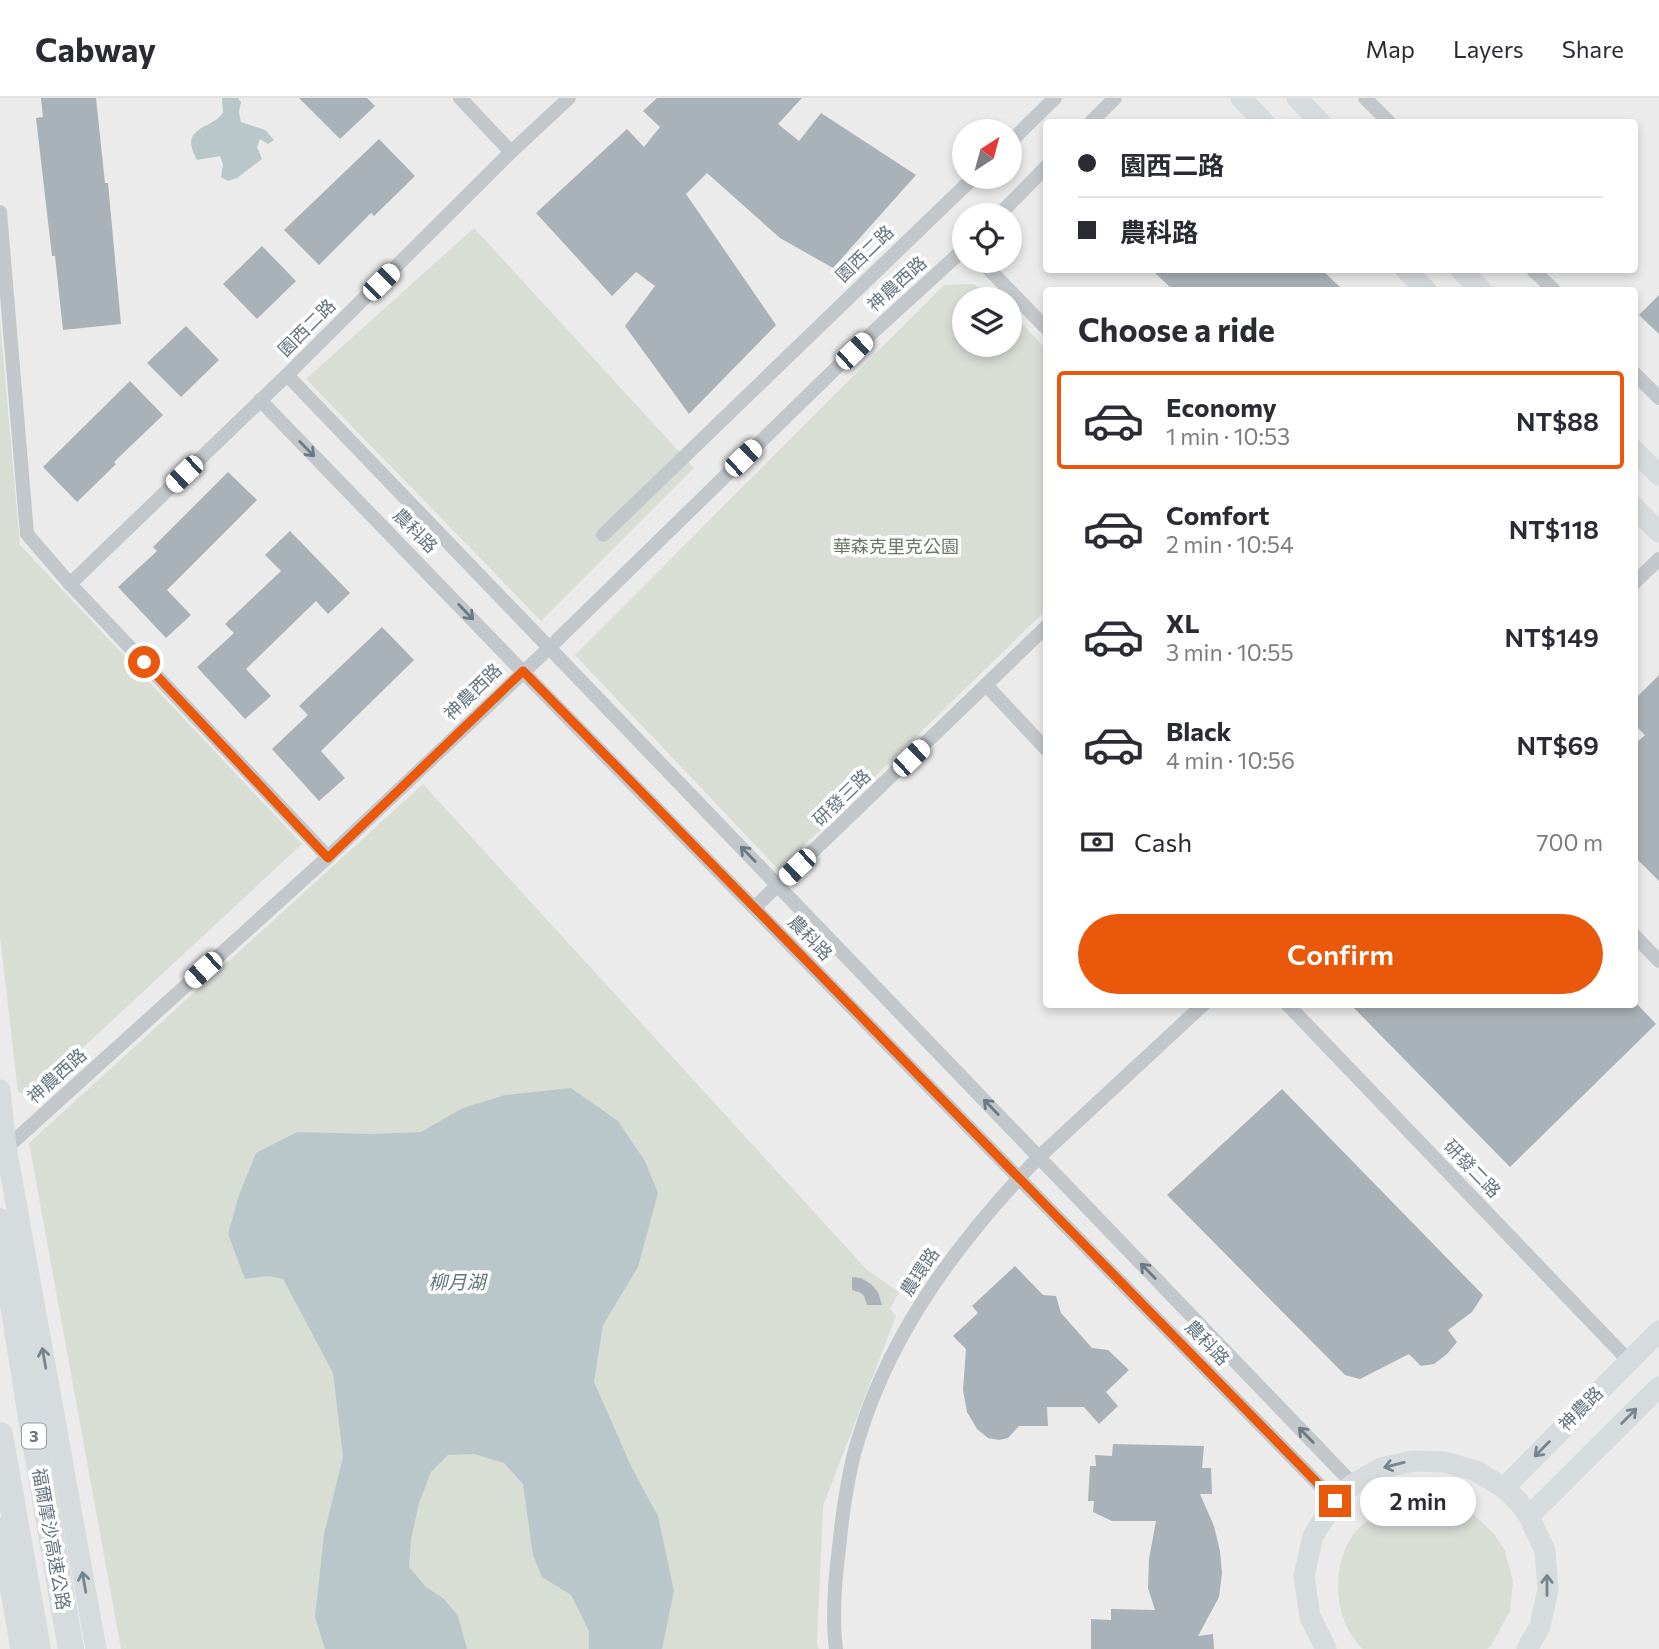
<!DOCTYPE html>
<html lang="en">
<head>
<meta charset="utf-8">
<style>
  :root { --surface:#fff; --page:#f7f7f7; --text:#2b2b33; --muted:#7c7c81; --line:#e1e1e2; --accent:#ea580c }
  body { margin:0; font-family:Commissioner,"Noto Sans TC",sans-serif; background:var(--page); color:var(--text); height:100vh; display:flex; flex-direction:column; font-size:26px; white-space:nowrap }
  * { box-sizing:border-box; margin:0 }
  p { font-size:23px; color:var(--muted) }
  .icon { flex:none; width:38px; height:38px; fill:none; stroke:currentColor; stroke-width:2; stroke-linecap:round; stroke-linejoin:round }
  .map { position:relative; flex:1; overflow:hidden }
  .drawer { position:absolute; left:1043px; top:189px; width:595px; height:721px; display:flex; flex-direction:column; background:var(--surface); border-radius:7px; box-shadow:0 4px 10px #0003 }
  .drawer>* { flex:none }
  .hud { position:absolute; left:1043px; top:21px; width:595px; height:154px; border-radius:7px; box-shadow:0 4px 10px #0003; display:grid; align-content:center; height:154px; padding:0 35px; background:var(--surface) }
  .needle { width:46px; rotate:36deg }
  .tools { position:absolute; left:952px; top:21px; display:grid; gap:14px }
  .tools a { display:grid; place-items:center; width:70px; height:70px; border-radius:50%; background:var(--surface); box-shadow:0 4px 10px #0003; font-size:35px }
  .end { position:absolute; width:32px; height:32px; margin:-16px; border:9px solid #ea580c; background:#fff; box-shadow:0 0 0 4px #fff }
  .from { border-radius:50% }
  .bubble { position:absolute; height:49px; border-radius:24px; background:var(--surface); box-shadow:0 4px 10px #0003; font-size:23px; font-weight:600; line-height:49px; text-align:center }
  .car { position:absolute; width:21px; height:42px; margin:-21px -10px; border-radius:9px; box-shadow:0 0 5px 2px #0007; background:linear-gradient(#fff 24%,#345 0 40%,#fff 0 76%,#345 0 86%,#fff 0) }
  .hud b { display:flex; align-items:center; gap:24px; height:66px; font-size:26px }
  .hud b+b { border-top:2px solid var(--line) }
  .hud i { width:18px; height:18px; background:var(--text) }
  ul { padding:0; list-style:none }
  li { display:flex; align-items:center; gap:21px; height:98px; margin:0 14px 10px; padding:0 21px; border:4px solid transparent; border-radius:7px }
  li div { flex:1 }
  li b { display:block; font-size:26px }
  li em { font-style:normal; font-weight:600 }
  li.active { border-color:var(--accent) }
  li>.icon { width:63px; height:63px; stroke-width:1.5 }
  h2 { padding:0 35px; font-size:32px; line-height:84px }
  .pay { display:flex; align-items:center; gap:18px; height:77px; padding:0 35px; font-size:26px }
  .pay p { margin-inline-start:auto }
  .primary-button { display:flex; gap:14px; margin-top:auto; padding:14px 35px }
  .primary-button a { flex:1; height:80px; border-radius:42px; background:var(--accent); color:#fff; font-size:28px; font-weight:600; line-height:80px; text-align:center }
  header { display:flex; align-items:center; gap:42px; box-sizing:border-box; height:98px; padding:0 35px; background:var(--surface); border-bottom:2px solid var(--line) }
  header strong { font-size:33px }
  nav { display:flex; gap:38px; margin-inline-start:auto; font-size:24px }
  .map>svg:first-child { display:block }
</style>
</head>
<body>
<header>
<strong>Cabway</strong>
<nav><a>Map</a><a>Layers</a><a>Share</a></nav>
</header>
<div class="map">
<svg width="1659" height="1551" viewBox="0 0 1659 1551">
  <rect width="100%" height="100%" fill="#f9f9f6"/>
  <!-- built -->
  <path fill="#eaebea" fill-rule="evenodd" d="M0,0H1659V1551H0ZM1046,24H1634V172H1046ZM964,33H1010V79H964ZM964,117H1010V163H964ZM1046,192H1634V906H1046ZM964,201H1010V247H964Z"/>
  <!-- green -->
  <g fill="#d9ded5">
    <path d="M474,130L694,370L541,523L306,281Z"/>
    <path d="M973,186L996,198L999,201H964V247H1010V213L1046,251V512L779,772L575,557L944,187Z"/>
    <path d="M0,222L20,447L302,746L32,997L18,994L0,838Z"/>
    <path d="M423,686L867,1172L899,1194L890,1211L896,1218L823,1408L817,1545L819,1551H121L29,1045Z"/>
    <path d="M1415,1402L1445,1404L1473,1416L1495,1437L1505,1453L1513,1483L1510,1513L1491,1548L1487,1551H1363C1331,1522 1329,1458 1361,1428C1377,1413 1395,1408 1415,1402Z"/>
  </g>
  <!-- water -->
  <g fill="#b9c7ca">
    <path d="M222,0H238L241,4L239,14L241,24L265,32L274,42L268,46L260,41L257,49L262,61L237,80L228,83L221,79L223,67L220,58L197,62C178,28 211,32 223,15Z"/>
    <path d="M571,990L618,1023L645,1063L658,1095L638,1169L603,1227L594,1284L632,1370L658,1418L674,1493L662,1551H589V1533L571,1497L542,1479L533,1457L523,1386L504,1365L474,1356L448,1357L431,1374L419,1405L411,1441L409,1469L426,1489L444,1501L458,1518L467,1551H325L315,1519L324,1436L343,1359L333,1275L283,1181L268,1178L245,1181L228,1136L239,1097L256,1055L297,1034L372,1036L421,1034L463,1010L505,997Z"/>
  </g>
  <!-- building -->
  <g fill="#a9b2b8">
    <path d="M41,0H96L105,85H108L121,226L63,232L55,158H52L36,20L43,19Z"/>
    <path d="M299,0H367L375,8L340,41Z"/>
    <path d="M657,0H802L778,26L799,43L821,15L916,77L833,170L780,140L707,75L686,96L776,227L689,316L625,228L655,188L636,174L612,198L536,115L627,31L644,49L660,29L643,13Z"/>
    <path d="M379,41L415,78L374,118L371,115L319,167L284,132Z"/>
    <path d="M262,148L296,183L257,221L223,186Z"/>
    <path d="M1152,172H1322L1343,192H1173Z"/>
    <path d="M1659,197V236L1639,217Z"/>
    <path d="M186,228L219,262L181,299L147,265Z"/>
    <path d="M130,283L163,317L114,364L116,366L77,404L43,369Z"/>
    <path d="M228,374L257,402L167,492L191,517L166,540L118,489L157,453L153,449Z"/>
    <path d="M290,433L350,495L328,516L316,503L246,571L271,598L245,621L197,569L234,535L225,526L281,473L265,457Z"/>
    <path d="M382,529L414,562L321,653L345,680L319,703L272,651L308,617L299,608Z"/>
    <path d="M1659,577V783L1634,758V647L1645,637L1634,626V602Z"/>
    <path d="M1350,906H1637L1656,926L1510,1069Z"/>
    <path d="M1282,991L1483,1197L1472,1214L1448,1232L1457,1244L1447,1256L1434,1266L1421,1268L1409,1256L1360,1281L1345,1277L1167,1097Z"/>
    <path d="M1015,1168L1043,1197L1056,1198L1061,1215L1092,1250L1108,1252L1129,1272L1106,1294L1118,1308L1099,1326L1084,1309H1047L1048,1328H1019L1008,1340L999,1342L988,1340L977,1331L967,1314L963,1292L966,1251L953,1238L978,1215L972,1208Z"/>
    <path d="M852,1179L861,1180L871,1186L878,1194L882,1207H867L864,1198L861,1195L852,1192Z"/>
    <path d="M1113,1346L1204,1348L1202,1370H1211L1212,1396H1200L1214,1428L1220,1453L1222,1475L1219,1499L1198,1538L1213,1536L1214,1551H1091V1521L1111,1522V1511L1155,1512L1148,1490L1149,1461L1156,1423H1112L1093,1414L1094,1403H1088L1090,1368H1096L1095,1357L1112,1358Z"/>
  </g>
  <g fill="none" stroke-linecap="round" stroke-linejoin="round">
    <!-- street -->
    <g stroke="#c2c7cb" stroke-width="14">
      <path d="M460,0L511,54"/>
      <path d="M1365,0L1389,24"/>
      <path d="M1091,24L1115,0"/>
      <path d="M1010,44L1055,0"/>
      <path d="M0,114L27,436L70,486L328,759"/>
      <path d="M999,117L1046,69"/>
      <path d="M981,163L1046,230"/>
      <path d="M1533,172L1554,192"/>
      <path d="M1634,275L1659,300"/>
      <path d="M287,277L1353,1386"/>
      <path d="M260,302L523,574L1335,1403"/>
      <path d="M603,437L974,79"/>
      <path d="M1634,485L1659,461"/>
      <path d="M70,486L287,277L511,54L569,0"/>
      <path d="M986,587L1046,651"/>
      <path d="M754,810L1046,529"/>
      <path d="M1634,837L1659,863"/>
      <path d="M1287,906L1629,1263"/>
      <path d="M3,1053L328,759L549,550L872,235L964,151"/>
      <path d="M836,1551C832,1520 835,1481 839,1450C842,1419 846,1390 853,1360C883,1243 956,1145 1039,1059L1204,906"/>
    </g>
    <!-- secondary -->
    <g stroke="#d6dbde" stroke-width="21">
      <path d="M1241,0L1264,24"/>
      <path d="M1297,0L1320,24"/>
      <path d="M1406,172L1426,192"/>
      <path d="M1461,172L1481,192"/>
      <path d="M1634,352L1659,377"/>
      <path d="M1634,409L1659,434"/>
      <path d="M0,992L6,1049L96,1551"/>
      <path d="M1504,1390L1659,1233"/>
      <path d="M1529,1418L1659,1289"/>
      <path d="M0,1430L21,1551"/>
      <path d="M1326,1551L1310,1519L1304,1478L1313,1438L1335,1403L1353,1386L1381,1370L1413,1363L1445,1364L1476,1373L1504,1390L1518,1403L1529,1418L1545,1453L1548,1491L1540,1528L1527,1551"/>
    </g>
    <!-- highway -->
    <g stroke="#d6dbde" stroke-width="26">
      <path d="M0,1123L31,1320L71,1551"/>
      <path d="M0,1337L38,1551"/>
    </g>
  </g>
  <!-- one-way arrows -->
  <defs><path id="oneway-shaft" d="M-6 0H5M1.5-3L5.5 0L1.5 3" fill="none" stroke-width="1.6" stroke-linecap="round" stroke-linejoin="round" transform="scale(1.75)"/></defs>
  <g stroke="#697a86">
    <use href="#oneway-shaft" transform="translate(307 351) rotate(46)"/>
    <use href="#oneway-shaft" transform="translate(466 514) rotate(46)"/>
    <use href="#oneway-shaft" transform="translate(748 756) rotate(-134)"/>
    <use href="#oneway-shaft" transform="translate(991 1009) rotate(-134)"/>
    <use href="#oneway-shaft" transform="translate(1148 1173) rotate(-134)"/>
    <use href="#oneway-shaft" transform="translate(1306 1337) rotate(-134)"/>
  </g>
  <g stroke="#758590">
    <use href="#oneway-shaft" transform="translate(44 1260) rotate(-100)"/>
    <use href="#oneway-shaft" transform="translate(1629 1318) rotate(-45)"/>
    <use href="#oneway-shaft" transform="translate(1542 1351) rotate(135)"/>
    <use href="#oneway-shaft" transform="translate(1394 1367) rotate(166)"/>
    <use href="#oneway-shaft" transform="translate(84 1484) rotate(-100)"/>
    <use href="#oneway-shaft" transform="translate(1547 1487) rotate(-90)"/>
  </g>
  <g fill="none" stroke-linecap="round" stroke-linejoin="round">
    <!-- route -->
    <path stroke="#ea580c" stroke-width="9" d="M144,564L328,760L523,573L1335,1403"/>
  </g>
  <g text-anchor="middle" stroke-width="7" stroke-linejoin="round" paint-order="stroke">
    <!-- shield labels -->
    <rect fill="#fff" stroke="#929fa8" stroke-width="2" x="22" y="1325.5" width="24" height="25" rx="5"/>
    <g font-size="16" font-weight="bold" fill="#647682">
      <text x="34" y="1344">3</text>
    </g>
    <!-- street labels -->
    <g font-size="18" fill="#647682" stroke="#fff">
      <text transform="translate(865 156) rotate(-44)" y="6">園西二路</text>
      <text transform="translate(897 186) rotate(-42)" y="6">神農西路</text>
      <text transform="translate(307 230) rotate(-45)" y="6">園西二路</text>
      <text transform="translate(415 433) rotate(45)" y="6">農科路</text>
      <text transform="translate(473 594) rotate(-44)" y="6">神農西路</text>
      <text transform="translate(842 700) rotate(-44)" y="6">研發三路</text>
      <text transform="translate(810 840) rotate(46)" y="6">農科路</text>
      <text transform="translate(57 978) rotate(-42)" y="6">神農西路</text>
      <text transform="translate(1472 1071) rotate(46)" y="6">研發二路</text>
      <text transform="translate(920 1174) rotate(-56)" y="6">農環路</text>
      <text transform="translate(1207 1245) rotate(46)" y="6">農科路</text>
      <text transform="translate(1581 1311) rotate(-45)" y="6">神農路</text>
      <text transform="translate(51 1441) rotate(80)" y="6">福爾摩沙高速公路</text>
    </g>
    <!-- park labels -->
    <g font-size="18" fill="#687a63" stroke="#fff">
      <text x="896" y="455">華森克里克公園</text>
    </g>
    <!-- water labels -->
    <g font-size="19" font-style="italic" fill="#5e767c" stroke="#fff">
      <text x="457" y="1191">柳月湖</text>
    </g>
  </g>
</svg>
<div class="tools">
<a><svg class="needle" viewBox="-14 -14 28 28"><path d="M0-13l5 13h-10z" fill="#e53935"/><path d="M0 13l5-13h-10z" fill="#7c7c81"/></svg></a>
<a><svg class="icon" aria-label="locate" viewBox="0 0 24 24"><circle cx="12" cy="12" r="6"/><path d="M12 2v4M12 18v4M2 12h4M18 12h4"/></svg></a>
<a><svg class="icon" aria-label="layers" viewBox="0 0 24 24"><path d="M12 4l9 5-9 5-9-5zM3 14l9 5 9-5"/></svg></a>
</div>
<i class="end from" style="left:144px;top:564px"></i>
<i class="end" style="left:1335px;top:1403px"></i>
<div class="bubble" style="left:1360px;top:1379px;width:116px">2 min</div>
<i class="car" style="left:381px;top:184px;rotate:45deg"></i>
<i class="car" style="left:854px;top:253px;rotate:46deg"></i>
<i class="car" style="left:743px;top:360px;rotate:46deg"></i>
<i class="car" style="left:184px;top:376px;rotate:226deg"></i>
<i class="car" style="left:911px;top:660px;rotate:46deg"></i>
<i class="car" style="left:797px;top:769px;rotate:226deg"></i>
<i class="car" style="left:203px;top:872px;rotate:228deg"></i>
<div class="hud">
<b><i class="from"></i>園西二路</b>
<b><i></i>農科路</b>
</div>
<section class="drawer">
<h2>Choose a ride</h2>
<ul>
<li class="active"><svg class="icon" aria-label="car" viewBox="0 0 24 24"><path d="M5 17H2v-5l4-1 3-4h7l3 4 3 1v5h-3M9 17h6M6 11h13"/><circle cx="7" cy="17" r="2"/><circle cx="17" cy="17" r="2"/></svg><div><b>Economy</b><p>1 min · 10:53</p></div><em>NT$88</em></li>
<li><svg class="icon" aria-label="car" viewBox="0 0 24 24"><path d="M5 17H2v-5l4-1 3-4h7l3 4 3 1v5h-3M9 17h6M6 11h13"/><circle cx="7" cy="17" r="2"/><circle cx="17" cy="17" r="2"/></svg><div><b>Comfort</b><p>2 min · 10:54</p></div><em>NT$118</em></li>
<li><svg class="icon" aria-label="car" viewBox="0 0 24 24"><path d="M5 17H2v-5l4-1 3-4h7l3 4 3 1v5h-3M9 17h6M6 11h13"/><circle cx="7" cy="17" r="2"/><circle cx="17" cy="17" r="2"/></svg><div><b>XL</b><p>3 min · 10:55</p></div><em>NT$149</em></li>
<li><svg class="icon" aria-label="car" viewBox="0 0 24 24"><path d="M5 17H2v-5l4-1 3-4h7l3 4 3 1v5h-3M9 17h6M6 11h13"/><circle cx="7" cy="17" r="2"/><circle cx="17" cy="17" r="2"/></svg><div><b>Black</b><p>4 min · 10:56</p></div><em>NT$69</em></li>
</ul>
<div class="pay"><svg class="icon" aria-label="cash" viewBox="0 0 24 24"><path d="M3 7h18v10H3z"/><circle cx="12" cy="12" r="2"/></svg>Cash<p>700 m</p></div>
<div class="primary-button"><a>Confirm</a></div>
</section>
</div>
</body>
</html>
